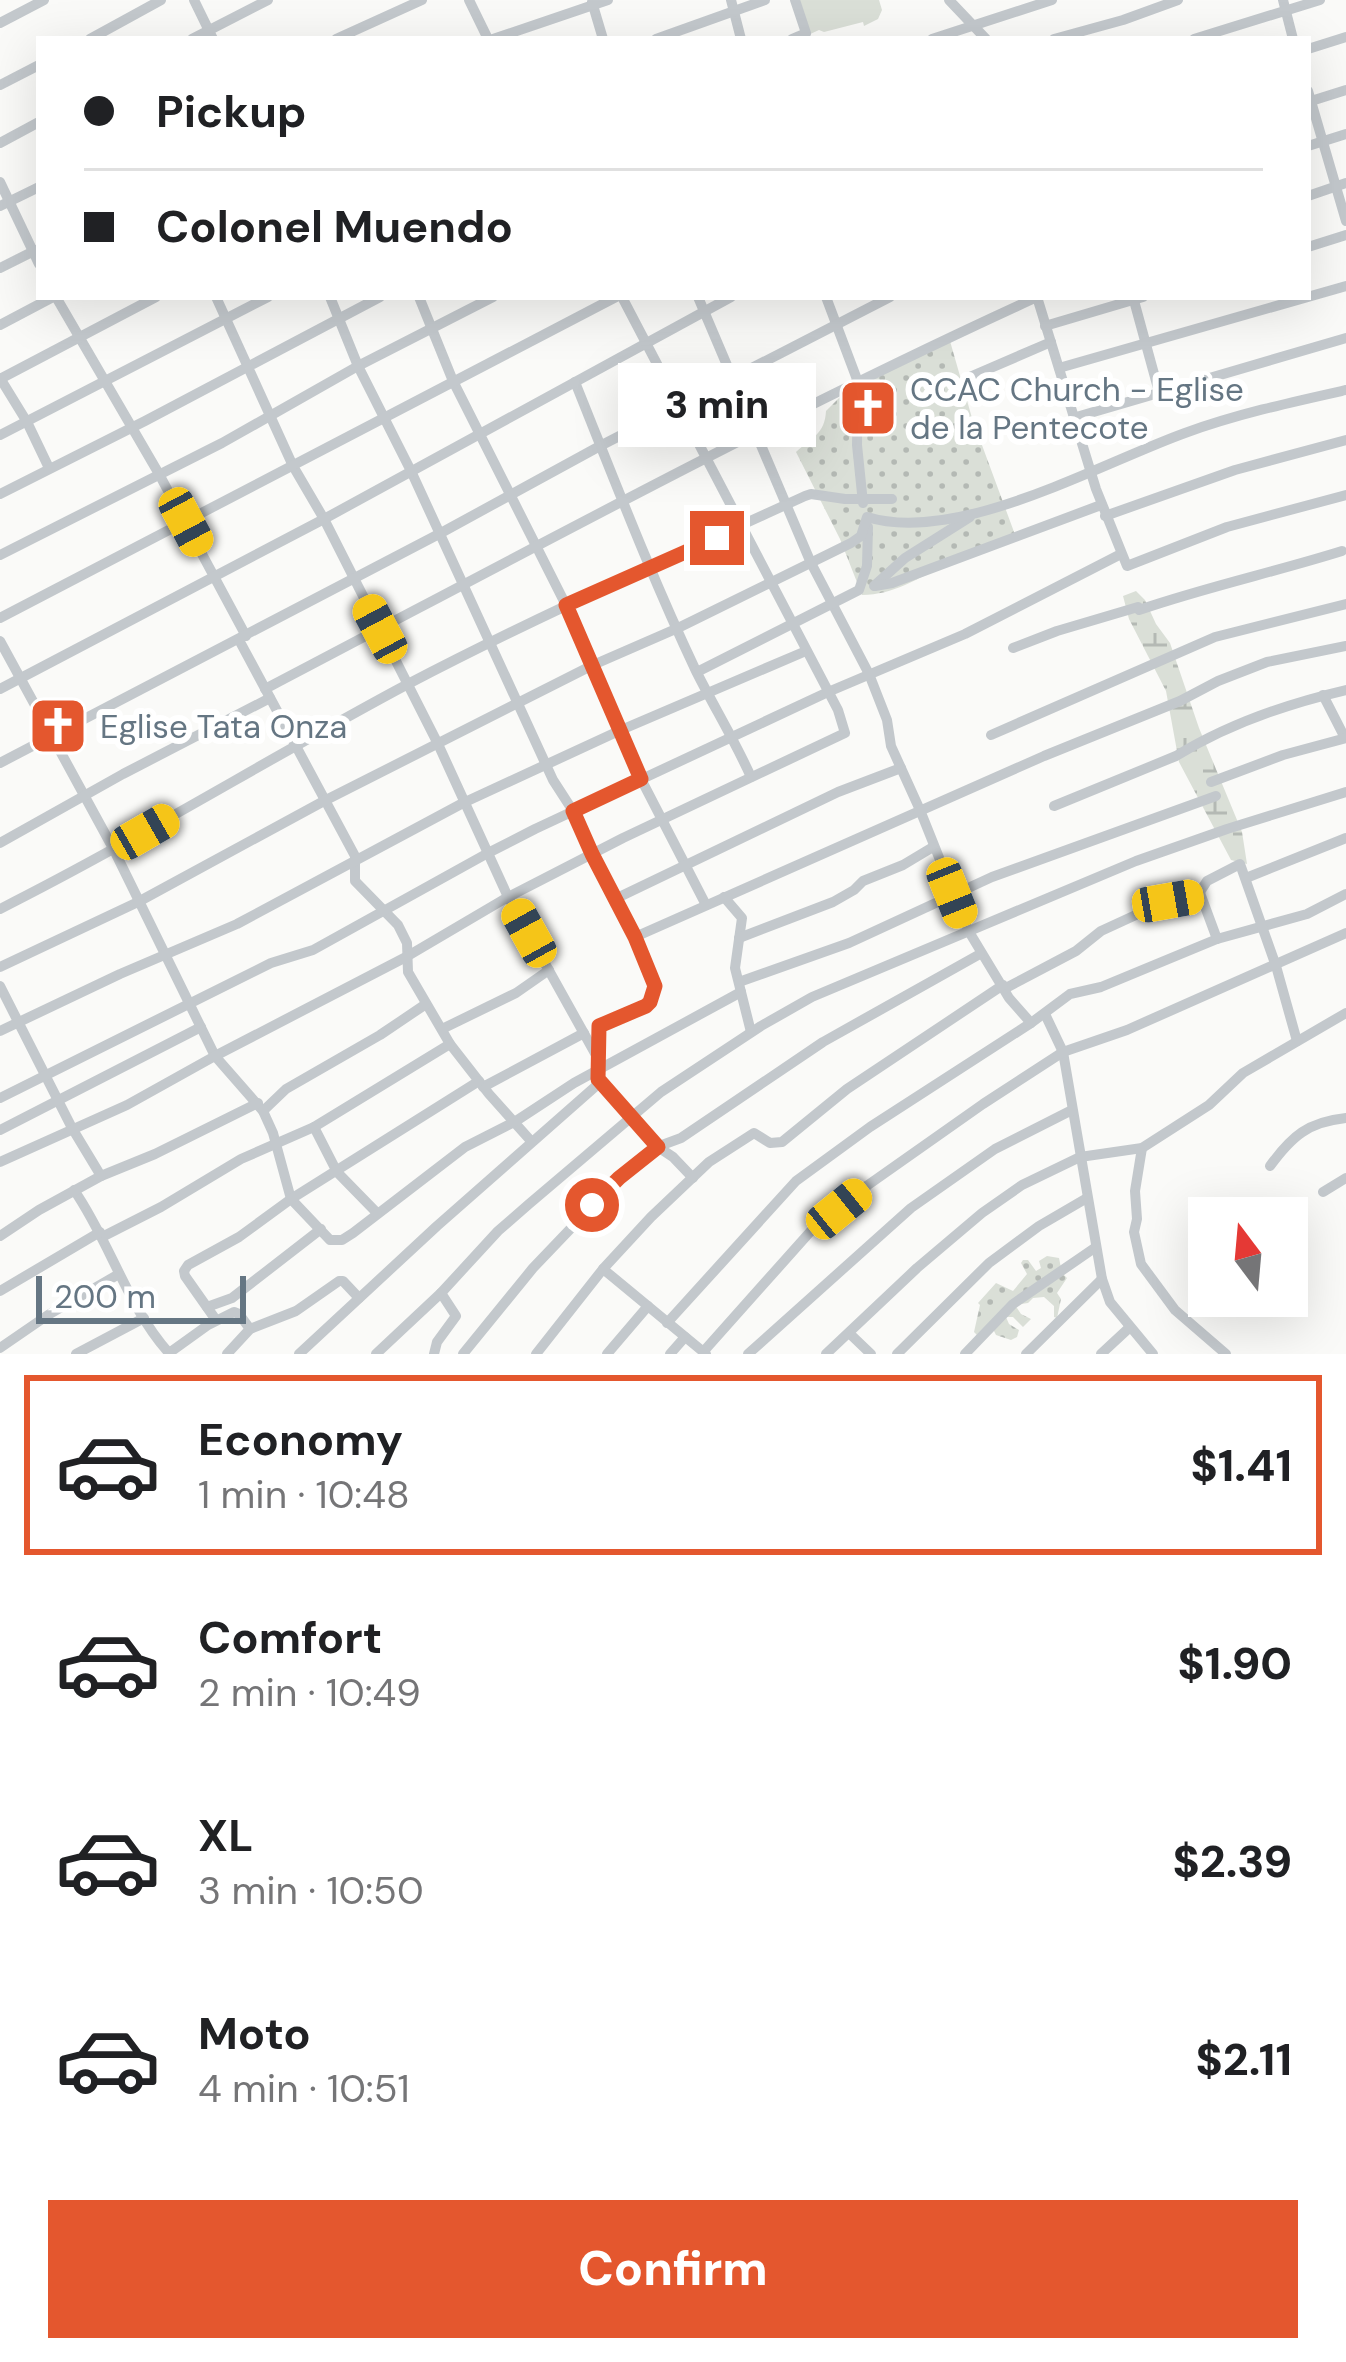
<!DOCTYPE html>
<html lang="en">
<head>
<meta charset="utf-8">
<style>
  :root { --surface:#fff; --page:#f2f2f2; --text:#202124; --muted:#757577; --line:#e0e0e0; --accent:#e4572e }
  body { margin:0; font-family:"DM Sans",sans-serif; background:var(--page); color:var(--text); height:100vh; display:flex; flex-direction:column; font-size:45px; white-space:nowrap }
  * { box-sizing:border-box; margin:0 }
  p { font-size:39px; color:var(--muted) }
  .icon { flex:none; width:66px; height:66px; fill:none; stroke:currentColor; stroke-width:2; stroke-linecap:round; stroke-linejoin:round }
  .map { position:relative; height:1354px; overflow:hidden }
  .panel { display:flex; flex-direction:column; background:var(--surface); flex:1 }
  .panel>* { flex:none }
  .hud { position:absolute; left:36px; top:36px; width:1275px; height:264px; border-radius:0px; box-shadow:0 12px 48px #0002; display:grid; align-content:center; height:264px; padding:0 48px; background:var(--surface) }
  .needle { width:78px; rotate:344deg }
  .tools { position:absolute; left:1188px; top:1197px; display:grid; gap:24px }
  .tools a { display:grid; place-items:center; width:120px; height:120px; border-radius:0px; background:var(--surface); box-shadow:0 12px 48px #0002; font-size:60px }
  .scale { position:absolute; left:36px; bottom:30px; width:210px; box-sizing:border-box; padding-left:12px; border:6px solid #657683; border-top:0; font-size:33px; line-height:42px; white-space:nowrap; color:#657683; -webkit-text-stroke:9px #fff; paint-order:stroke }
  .end { position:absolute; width:54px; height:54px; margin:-27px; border:15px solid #e4572e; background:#fff; box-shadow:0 0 0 6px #fff }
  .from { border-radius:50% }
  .bubble { position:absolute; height:84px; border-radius:0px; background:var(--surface); box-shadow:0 12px 48px #0002; font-size:39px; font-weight:800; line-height:84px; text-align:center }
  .car { position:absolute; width:36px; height:72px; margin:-36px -18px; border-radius:15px; box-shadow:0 0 9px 3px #0007; background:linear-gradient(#f5c518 24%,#345 0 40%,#f5c518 0 76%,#345 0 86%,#f5c518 0) }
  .hud b { display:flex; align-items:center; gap:42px; height:114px; font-size:45px }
  .hud b+b { border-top:3px solid var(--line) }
  .hud i { width:30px; height:30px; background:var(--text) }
  ul { padding:21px 0 0; list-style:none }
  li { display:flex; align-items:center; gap:36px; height:180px; margin:0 24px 18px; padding:0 24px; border:6px solid transparent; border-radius:0px }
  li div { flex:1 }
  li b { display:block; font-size:45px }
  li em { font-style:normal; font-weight:800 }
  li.on { border-color:var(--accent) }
  li>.icon { width:108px; height:108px; stroke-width:1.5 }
  .button { display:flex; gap:24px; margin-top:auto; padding:24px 48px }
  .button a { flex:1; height:138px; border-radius:0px; background:var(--accent); color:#fff; font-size:48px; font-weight:800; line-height:138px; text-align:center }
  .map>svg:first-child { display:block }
</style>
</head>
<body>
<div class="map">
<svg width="1346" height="1354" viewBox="0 0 1346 1354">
  <defs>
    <pattern id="grass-dots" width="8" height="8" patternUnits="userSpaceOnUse" patternTransform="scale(3)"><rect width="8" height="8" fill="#dadfd7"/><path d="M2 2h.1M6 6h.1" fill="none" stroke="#b4b9b4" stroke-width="1.8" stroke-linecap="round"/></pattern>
    <pattern id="wetland-marsh" width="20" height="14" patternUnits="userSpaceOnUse" patternTransform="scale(3)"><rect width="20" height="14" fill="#dadfd7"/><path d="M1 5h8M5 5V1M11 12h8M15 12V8" fill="none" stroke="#b4b9b4"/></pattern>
  </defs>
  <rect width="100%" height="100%" fill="#fafaf8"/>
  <!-- grass -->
  <g fill="url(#grass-dots)">
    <path d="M950,341L972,418L1017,540C993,549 968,557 944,567C916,578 894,595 862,595L840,539L796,452C811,438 825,434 826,411L843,394Z"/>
    <path d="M1047,1256L1059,1258L1062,1273L1067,1278L1057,1293L1061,1299L1057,1318L1054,1317V1306L1044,1297L1033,1298L1028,1303L1015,1305L1021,1314L1031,1319L1023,1327L1013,1317H1006L1009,1324L1019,1330L1017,1337L1011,1340L996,1335L993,1329L977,1335L974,1332L980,1305L978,1303L996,1283L1013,1291L1027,1274L1021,1263L1023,1260H1028L1036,1271L1041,1268L1039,1261Z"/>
  </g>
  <!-- wetland -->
  <path fill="url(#wetland-marsh)" d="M1136,591L1145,600L1156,624L1170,643L1199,728L1242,832L1247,864L1231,860L1179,762L1166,691L1129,619L1123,596Z"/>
  <!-- park -->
  <path fill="#dadfd7" d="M797,0H879L882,10L878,19L864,26L863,22L824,32L819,30L808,35Z"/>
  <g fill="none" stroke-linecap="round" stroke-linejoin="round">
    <!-- minor -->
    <g stroke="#c3c8cc" stroke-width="10">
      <path d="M194,0L213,39"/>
      <path d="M469,0L488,39"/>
      <path d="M731,0L741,39"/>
      <path d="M949,0L986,39"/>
      <path d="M1283,0L1293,39"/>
      <path d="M592,2L603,39"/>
      <path d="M0,23L44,0"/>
      <path d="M90,39L161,0"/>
      <path d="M192,39L268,0"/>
      <path d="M336,39L422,0"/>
      <path d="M493,39L608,0"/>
      <path d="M656,39L765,0"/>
      <path d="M792,39L806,33L795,0"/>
      <path d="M932,39L1052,0"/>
      <path d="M1054,39L1123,20L1178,0"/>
      <path d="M1194,39L1320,0"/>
      <path d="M1308,49L1346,37"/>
      <path d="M0,85L39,65"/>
      <path d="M1308,91L1346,221"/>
      <path d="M1308,102L1346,90"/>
      <path d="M0,143L39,122"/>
      <path d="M1308,146L1346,134"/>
      <path d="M0,182L39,264"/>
      <path d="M1308,196L1346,183"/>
      <path d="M0,206L39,187"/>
      <path d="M1308,247L1346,235"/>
      <path d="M0,268L36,250"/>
      <path d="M56,297L159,474L246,636"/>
      <path d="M216,297L293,466L324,519L438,744L508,897L596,1055"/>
      <path d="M330,297L358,366L411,471L553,780L573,811L592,854L635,937"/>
      <path d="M419,297L453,381L581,635L641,779L706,905"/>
      <path d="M698,297L811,563L869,674L887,720L891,746L920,810L968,930L1009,998L1031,1023L1070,994L1101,987L1217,939L1307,914L1346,894"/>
      <path d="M826,297L858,382L857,445L863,503"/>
      <path d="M1037,297L1096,489L1127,566L1227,527L1346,495"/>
      <path d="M1133,297L1159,392"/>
      <path d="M0,325L53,297"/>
      <path d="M1045,326L1143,297"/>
      <path d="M1059,368L1346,286"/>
      <path d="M0,378L27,422L49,468"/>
      <path d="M0,379L156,297"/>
      <path d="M965,379L1051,342"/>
      <path d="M575,382C614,479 651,576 696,671C714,707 735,741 751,777"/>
      <path d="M1073,418L1346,338"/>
      <path d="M0,435L268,297"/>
      <path d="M0,494L145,421L380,297"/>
      <path d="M1105,516L1235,470L1346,440"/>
      <path d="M0,555L222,443L358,366L493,297"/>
      <path d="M874,586L905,558L970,517"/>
      <path d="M875,586L892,583L1101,505"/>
      <path d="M1139,610C1206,587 1275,572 1342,551"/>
      <path d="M0,618L616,297"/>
      <path d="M239,640L355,856V881L398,925L407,943L408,972L450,1044L489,1094L531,1141"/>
      <path d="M0,641L114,850L215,1056L263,1111L273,1133L291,1199L330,1240H342L353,1233L465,1147L516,1121L574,1083L741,992"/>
      <path d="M1013,648L1057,631L1138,607"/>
      <path d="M697,672L859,590L867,566L868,527"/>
      <path d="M0,689L324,519L731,297"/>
      <path d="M265,689C521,555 774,417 1037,297"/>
      <path d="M1323,695L1345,738"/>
      <path d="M991,735L1215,637L1346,604"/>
      <path d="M0,763L439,534L600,446L890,297"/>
      <path d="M1211,782L1283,755L1346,738"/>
      <path d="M1054,806L1176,756C1228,724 1286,704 1346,690"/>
      <path d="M0,843L123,774L270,698"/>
      <path d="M1246,878L1346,838"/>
      <path d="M1200,893L1217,939"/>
      <path d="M724,897L742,918L735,968L751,1032"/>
      <path d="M615,899L838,792L901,768"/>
      <path d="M0,909C139,839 271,757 408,684C538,616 672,557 805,496L811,494L845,499H892"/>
      <path d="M739,938L833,902L854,890L863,881L903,865L933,847"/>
      <path d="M0,967L138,902L324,801L593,665L678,628L851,543L861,536L867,517C957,545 1099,464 1185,433C1237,414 1292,402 1346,390"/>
      <path d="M739,982L849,943L992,877L1216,796"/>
      <path d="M0,986L72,1128L101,1176L155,1154L258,1103"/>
      <path d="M1004,989L1076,951L1101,931L1164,902L1198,895L1207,881L1240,864L1276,966L1297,1041"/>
      <path d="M1045,1014L1063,1052L1102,1279L1110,1302L1153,1354"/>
      <path d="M442,1029L516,993L549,970"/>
      <path d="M0,1031L120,974L237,924L463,803L621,730L806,651"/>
      <path d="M598,1079L658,1147L673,1157L693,1178"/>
      <path d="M483,1087L584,1033"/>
      <path d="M0,1098L271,963L313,950L488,853L535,829L828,692L965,634L1121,554"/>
      <path d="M263,1111L286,1089L380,1035L426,1004"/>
      <path d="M314,1127L337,1172L377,1213"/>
      <path d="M0,1130L201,1027"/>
      <path d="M1142,1148L1135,1191L1137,1219L1134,1232L1141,1264L1175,1310L1226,1354"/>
      <path d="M0,1162L127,1105L215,1056L406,957L508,897L623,838L845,733L838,710L622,297"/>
      <path d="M1270,1166C1292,1136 1308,1122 1346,1118"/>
      <path d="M74,1190C110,1242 127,1306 169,1353L208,1325L234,1312L239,1314L250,1329"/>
      <path d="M1323,1192L1346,1178"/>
      <path d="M0,1236L39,1210L101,1176"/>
      <path d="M102,1237L161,1207L241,1159L314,1127L450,1044"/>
      <path d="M603,1269L706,1354"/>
      <path d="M0,1291L100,1232"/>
      <path d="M207,1307L232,1298L321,1229"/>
      <path d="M216,1320L185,1276L184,1271L188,1265L239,1237L291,1199L479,1081"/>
      <path d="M667,1323L796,1181L870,1127L1031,1023"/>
      <path d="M849,1333L871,1354"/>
      <path d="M0,1348L48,1315L119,1274"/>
      <path d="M703,1352L810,1232L868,1185L983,1104L1063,1052L1127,1030L1346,933"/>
      <path d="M76,1354L144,1318"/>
      <path d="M227,1354L250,1329L296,1311L339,1281H343L359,1298"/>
      <path d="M299,1354L437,1226L596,1086L599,1026C612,1017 629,1015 643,1007C667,993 642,955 635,937L1044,756L1180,701L1218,681L1267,662L1346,646"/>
      <path d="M376,1354L441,1293L498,1231L529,1204L661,1092L761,1026L812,997L1136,861L1227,829L1346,792"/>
      <path d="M434,1354L437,1342L456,1316L441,1293"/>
      <path d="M463,1354L533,1268L619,1178L654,1148L681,1138L823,1042L980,954"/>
      <path d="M536,1354L603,1269L651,1217L709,1162L754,1133L770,1143L782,1142L847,1089L1003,985"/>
      <path d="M607,1354L648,1306"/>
      <path d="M670,1354L685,1337"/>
      <path d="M748,1354L911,1208L995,1149L1072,1110"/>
      <path d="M826,1354L917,1268L982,1213L1022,1185L1080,1157L1142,1148L1209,1105L1243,1073L1346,1013"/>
      <path d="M897,1354L989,1263L1039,1226L1087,1198"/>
      <path d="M965,1354L1013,1304L1096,1247"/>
      <path d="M1026,1354L1102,1279"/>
      <path d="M1101,1354L1129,1328"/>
    </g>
  </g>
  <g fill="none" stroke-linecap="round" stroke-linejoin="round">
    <!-- route -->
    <path stroke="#e4572e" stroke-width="15" d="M592,1205L619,1178L658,1147L598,1079L599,1026L646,1006L650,1002L655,986L635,937L592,854L573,811L641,779L566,605L717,538"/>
  </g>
  <!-- icons -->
  <defs>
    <symbol id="church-square" viewBox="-11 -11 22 22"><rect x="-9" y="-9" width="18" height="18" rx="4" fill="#e4572e" stroke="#fff"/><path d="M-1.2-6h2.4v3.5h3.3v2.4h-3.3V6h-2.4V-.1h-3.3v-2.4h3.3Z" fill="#fff"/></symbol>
  </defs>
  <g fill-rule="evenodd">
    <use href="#church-square" x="835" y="375" width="66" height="66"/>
    <use href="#church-square" x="25" y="693" width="66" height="66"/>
  </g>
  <g text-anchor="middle" stroke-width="12" stroke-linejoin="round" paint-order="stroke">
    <!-- poi labels -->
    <g font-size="33" fill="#657683" stroke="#fff" text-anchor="start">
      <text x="910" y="401">CCAC Church - Eglise<tspan x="910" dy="38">de la Pentecote</tspan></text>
      <text x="100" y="738">Eglise Tata Onza</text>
    </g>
  </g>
</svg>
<div class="tools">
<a><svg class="needle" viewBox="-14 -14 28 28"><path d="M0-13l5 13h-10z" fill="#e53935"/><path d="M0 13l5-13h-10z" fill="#757577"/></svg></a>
</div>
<div class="scale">200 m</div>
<i class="end from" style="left:592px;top:1205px"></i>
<i class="end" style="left:717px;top:538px"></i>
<div class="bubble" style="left:618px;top:363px;width:198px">3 min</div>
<i class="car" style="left:186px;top:522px;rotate:152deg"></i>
<i class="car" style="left:380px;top:629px;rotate:332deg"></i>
<i class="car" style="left:145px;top:832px;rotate:60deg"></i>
<i class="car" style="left:952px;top:893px;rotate:158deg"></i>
<i class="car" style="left:1168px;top:901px;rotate:80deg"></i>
<i class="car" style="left:529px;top:933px;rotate:331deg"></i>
<i class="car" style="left:839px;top:1209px;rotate:51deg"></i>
<div class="hud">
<b><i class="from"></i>Pickup</b>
<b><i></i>Colonel Muendo</b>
</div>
</div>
<section class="panel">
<ul>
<li class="on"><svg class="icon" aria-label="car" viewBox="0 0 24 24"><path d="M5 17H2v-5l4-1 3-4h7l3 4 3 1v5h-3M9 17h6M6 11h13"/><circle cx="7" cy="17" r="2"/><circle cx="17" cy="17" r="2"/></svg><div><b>Economy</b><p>1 min · 10:48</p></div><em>$1.41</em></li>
<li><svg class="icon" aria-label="car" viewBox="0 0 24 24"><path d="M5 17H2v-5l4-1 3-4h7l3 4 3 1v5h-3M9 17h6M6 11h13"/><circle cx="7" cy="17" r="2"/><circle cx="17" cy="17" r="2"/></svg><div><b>Comfort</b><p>2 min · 10:49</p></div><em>$1.90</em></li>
<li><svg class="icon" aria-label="car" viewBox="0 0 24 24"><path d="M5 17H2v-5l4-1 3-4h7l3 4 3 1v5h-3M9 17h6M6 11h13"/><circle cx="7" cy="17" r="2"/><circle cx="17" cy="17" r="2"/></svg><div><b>XL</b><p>3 min · 10:50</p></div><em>$2.39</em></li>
<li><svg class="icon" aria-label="car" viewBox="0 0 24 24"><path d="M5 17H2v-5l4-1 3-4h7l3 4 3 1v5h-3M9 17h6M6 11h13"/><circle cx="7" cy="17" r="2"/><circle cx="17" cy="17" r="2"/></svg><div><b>Moto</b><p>4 min · 10:51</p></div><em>$2.11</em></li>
</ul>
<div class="button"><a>Confirm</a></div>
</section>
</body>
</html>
